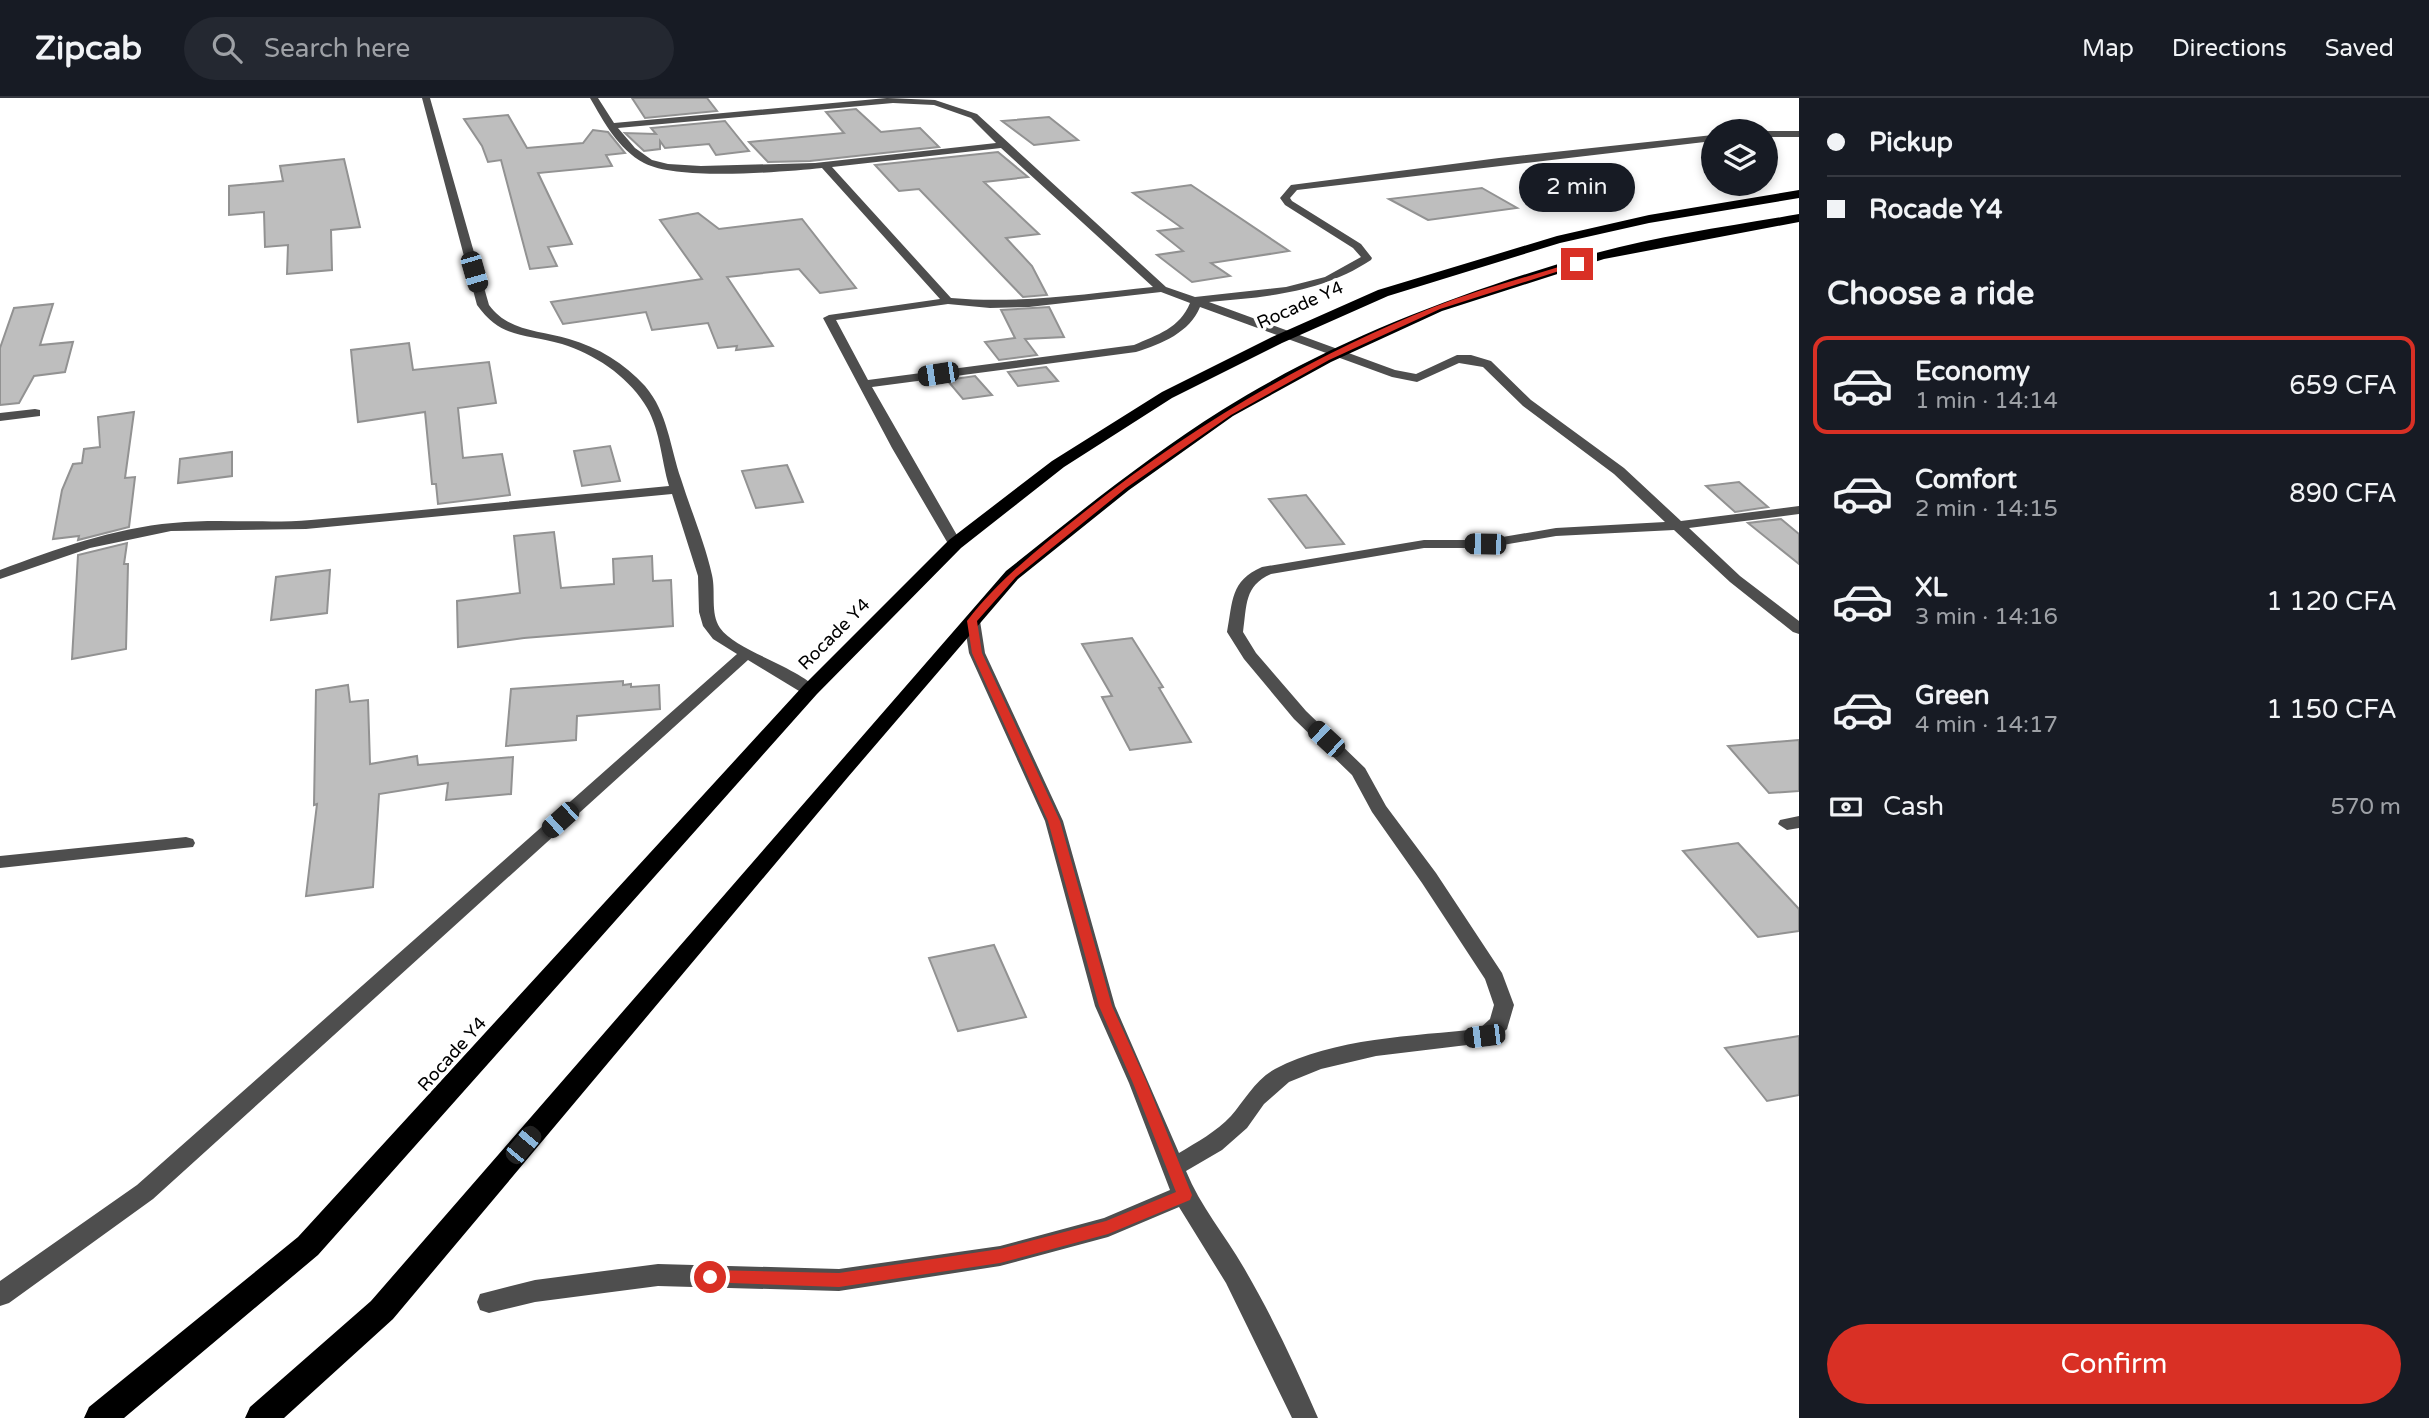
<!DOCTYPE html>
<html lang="en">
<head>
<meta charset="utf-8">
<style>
  :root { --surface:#171b24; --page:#242831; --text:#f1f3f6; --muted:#9ea1a6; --line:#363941; --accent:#d93025 }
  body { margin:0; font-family:"Varela Round",sans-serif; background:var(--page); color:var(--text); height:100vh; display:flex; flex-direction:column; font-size:26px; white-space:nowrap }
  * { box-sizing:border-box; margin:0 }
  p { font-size:23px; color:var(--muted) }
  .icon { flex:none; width:38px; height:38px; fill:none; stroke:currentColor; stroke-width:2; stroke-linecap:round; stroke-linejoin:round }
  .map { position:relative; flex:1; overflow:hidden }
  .side { display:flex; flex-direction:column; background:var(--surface); width:630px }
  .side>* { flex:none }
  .hud { display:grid; align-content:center; height:154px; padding:0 28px; background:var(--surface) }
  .fabs { position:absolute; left:1701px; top:21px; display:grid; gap:14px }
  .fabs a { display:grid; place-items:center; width:77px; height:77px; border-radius:50%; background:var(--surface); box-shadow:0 4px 10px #0003; font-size:35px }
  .end { position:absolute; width:32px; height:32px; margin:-16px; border:9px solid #d93025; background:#fff; box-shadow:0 0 0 4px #fff }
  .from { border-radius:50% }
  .bubble { position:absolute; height:49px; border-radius:24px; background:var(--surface); box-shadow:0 4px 10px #0003; font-size:23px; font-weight:600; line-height:49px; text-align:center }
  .car { position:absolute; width:21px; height:42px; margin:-21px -10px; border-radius:9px; box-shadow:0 0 5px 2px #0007; background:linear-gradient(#222 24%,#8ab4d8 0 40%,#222 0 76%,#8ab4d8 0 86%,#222 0) }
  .hud b { display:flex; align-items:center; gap:24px; height:66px; font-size:26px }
  .hud b+b { border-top:2px solid var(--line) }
  .hud i { width:18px; height:18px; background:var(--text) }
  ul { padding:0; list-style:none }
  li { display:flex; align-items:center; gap:21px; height:98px; margin:0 14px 10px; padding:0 14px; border:4px solid transparent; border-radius:14px }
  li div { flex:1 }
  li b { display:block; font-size:26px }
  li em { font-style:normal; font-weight:600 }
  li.on { border-color:var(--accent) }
  li>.icon { width:63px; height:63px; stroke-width:1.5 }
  h2 { padding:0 28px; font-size:32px; line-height:84px }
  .pay { display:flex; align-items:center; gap:18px; height:77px; padding:0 28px; font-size:26px }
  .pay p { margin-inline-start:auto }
  .primary-button { display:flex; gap:14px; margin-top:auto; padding:14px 28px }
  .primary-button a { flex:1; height:80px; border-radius:42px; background:var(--accent); color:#fff; font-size:28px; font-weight:600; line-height:80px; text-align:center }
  header { display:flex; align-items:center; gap:42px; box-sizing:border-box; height:98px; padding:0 35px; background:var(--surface); border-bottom:2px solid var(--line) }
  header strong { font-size:33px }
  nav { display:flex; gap:38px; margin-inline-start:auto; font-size:24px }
  .search { width:490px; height:63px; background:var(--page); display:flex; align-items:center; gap:18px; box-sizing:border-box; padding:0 24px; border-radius:38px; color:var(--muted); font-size:26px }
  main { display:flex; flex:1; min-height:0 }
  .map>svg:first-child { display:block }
</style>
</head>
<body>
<header>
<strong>Zipcab</strong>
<div class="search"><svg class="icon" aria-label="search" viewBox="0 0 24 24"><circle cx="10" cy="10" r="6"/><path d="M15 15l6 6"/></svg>Search here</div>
<nav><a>Map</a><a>Directions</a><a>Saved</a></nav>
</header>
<main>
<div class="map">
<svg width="1799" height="1320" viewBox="0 0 1799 1320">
  <rect width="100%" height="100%" fill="#fff"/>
  <!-- building -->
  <g fill="#bebebe" stroke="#929292" stroke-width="2">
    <path d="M632,0H707L717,13L645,20Z"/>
    <path d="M856,11L881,34L920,30L939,49L810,63L768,64L749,44L844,35L826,14Z"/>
    <path d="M508,17L527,50L583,45L593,32L608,34L625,55L606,57L612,68L538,75L572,146L548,149L557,168L530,171L501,62L488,64L482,48L464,21Z"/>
    <path d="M1049,19L1078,42L1034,47L1002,23Z"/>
    <path d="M725,23L749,53L716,57L709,46L665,50L660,43V51L644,53L625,35L656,36L651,30Z"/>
    <path d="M998,54L1028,79L984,84L1039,136L1006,140L1032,168L1047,197L1023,199L919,91L899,93L875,67Z"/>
    <path d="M344,61L360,129L331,132L332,172L287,176L288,147L265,149L264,114L229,117V88L283,83L280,68Z"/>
    <path d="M1191,87L1289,153L1211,165L1230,178L1192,184L1157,157L1183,153L1158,133L1182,130L1133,95Z"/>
    <path d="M1482,90L1517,110L1428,122L1389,101Z"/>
    <path d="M698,115L719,131L802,121L856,190L820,195L799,171L727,179L773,248L736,252L737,248L718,250L708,225L652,232L646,214L563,226L551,204L702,181L660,122Z"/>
    <path d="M53,206L40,247L73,244L65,274L34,278L19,305L0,307V250L14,210Z"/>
    <path d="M1049,209L1064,239L1025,241L1037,257L999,262L985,244L1015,240L1001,212Z"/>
    <path d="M409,245L413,272L489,264L496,305L458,310L463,360L502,356L510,397L438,406L436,386H432L425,314L358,324L351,252Z"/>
    <path d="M1046,269L1058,283L1018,288L1008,274Z"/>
    <path d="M975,278L992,297L963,301L947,282Z"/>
    <path d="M134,314L125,380L135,379L129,429L78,442L79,438L53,441L62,392L73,366L82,365L84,351L100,349L98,319Z"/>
    <path d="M610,348L620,383L582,388L574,353Z"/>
    <path d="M232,354V378L178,385L180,361Z"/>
    <path d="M787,367L803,404L756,410L742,373Z"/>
    <path d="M1739,384L1768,409L1735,414L1706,388Z"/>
    <path d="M1306,397L1344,446L1306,450L1269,401Z"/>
    <path d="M1781,421L1799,436V466L1748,425Z"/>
    <path d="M554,434L561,490L614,486L613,461L652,458L653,483L671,482L673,528L524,540L458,549L457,503L520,495L514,438Z"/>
    <path d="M127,445L124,466H128L126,551L72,561L78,457Z"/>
    <path d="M330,472L327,515L271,522L276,479Z"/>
    <path d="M1132,540L1163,589L1159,590L1191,644L1130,652L1102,599L1112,598L1082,546Z"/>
    <path d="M623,583V587L631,586V589L659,587L660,611L577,618L576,642L506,648L511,591Z"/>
    <path d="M348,587L350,604L368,602L370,666L417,658L418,667L513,659L511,696L446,702L448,685L379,696L373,789L306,798L317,706L314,707L316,592Z"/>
    <path d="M1799,642V693L1769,695L1728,648Z"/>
    <path d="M1738,745L1799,811V833L1758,839L1683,753Z"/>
    <path d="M994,847L1026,919L958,933L929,860Z"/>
    <path d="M1799,938V997L1767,1003L1725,950Z"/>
  </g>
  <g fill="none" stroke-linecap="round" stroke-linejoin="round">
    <!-- minor -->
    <g fill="#4e4e4e" fill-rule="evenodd">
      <path d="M422,0H430L489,207C509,234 539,232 569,241C598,249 625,266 645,288C668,315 670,349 681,381C691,413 705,445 712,477C716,494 710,515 720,530C736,553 799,569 818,592L810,597L804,596L748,562L153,1101L9,1205L0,1208V1183L137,1087L737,556L713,541L703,528L699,514L698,478L672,396L306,431L171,433L90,450L0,481V472C56,451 114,430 173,425C219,420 265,426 311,422C430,412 550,399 669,388C661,361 660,328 644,305C626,277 594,256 562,246C526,235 502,242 477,207Z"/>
      <path d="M590,0H598L614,25L887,0L935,2L977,16L1166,189L1195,199L1286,189L1325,179L1361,159L1353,150L1285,107L1280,100L1291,87L1499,60L1713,37V43L1297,92L1290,100L1292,103L1361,146L1372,160L1371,162C1321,195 1266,199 1209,204L1395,272L1416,276L1457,257H1471L1491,263L1531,302L1624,370L1681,423L1799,408V416L1689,430L1740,478L1799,523V536L1793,534L1730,484L1674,432L1556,438L1485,450H1424L1271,476C1244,488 1247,507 1243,534L1256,555L1306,613L1365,670L1386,708L1436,775L1502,875L1514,907L1507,931L1492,944L1376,958L1321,971L1289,984L1264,1006L1247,1030L1222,1052L1186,1073C1200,1108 1225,1137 1244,1170C1272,1218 1296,1269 1318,1320H1292L1226,1185L1179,1109L1108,1139L1000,1168L839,1193L658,1188L535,1204L489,1215L480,1212L477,1204L480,1196L535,1182L658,1166L839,1171L1000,1148L1104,1120L1170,1092L1129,985L1095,908L1045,723L969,555L964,523L966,520L972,518L980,523L985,555L1063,723L1115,908L1179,1055C1197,1044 1216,1034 1231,1018C1245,1002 1255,982 1275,971C1333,940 1414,938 1479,931L1490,921L1494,907L1485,881L1422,785L1372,714L1352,677L1294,621L1244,561L1227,534C1233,503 1230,483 1262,469L1424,442H1485L1556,430L1665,424L1614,376L1523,308L1483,269L1459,265L1417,284L1392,279L1200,209C1190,234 1162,246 1136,254L872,289L962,446L955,450L950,449L892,350L823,220L829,217L940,201L822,70C782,74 678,83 644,65C618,51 604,24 590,0ZM893,5L934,7L971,20L996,45L815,65L701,68L668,66L652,62L635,50L618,30ZM1001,50L1153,189C1085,196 1019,206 951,200L832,69ZM1161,194L1190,205C1180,230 1157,237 1134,247L868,282L836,222L948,206L990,210L1029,209Z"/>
      <rect x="1766" y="33" width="33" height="6"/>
      <path d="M35,311L40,312V318L0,323V315Z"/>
      <path d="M1799,718V730L1787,732L1778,726L1780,722Z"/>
      <path d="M186,739L193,741L195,745L193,749L0,770V758Z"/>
    </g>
    <!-- highway -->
    <g fill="#000" fill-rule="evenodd">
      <path d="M1799,92V100L1649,125L1560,145L1388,198L1282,245L1172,300L1064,369L961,450L817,596L318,1157L124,1320H84L89,1309L298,1139L803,588L949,442L1052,363L1162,294L1272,239L1378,192L1557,138L1649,117Z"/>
      <path d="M1799,116V124L1604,161L1442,213L1331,264L1233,318L1129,392L1018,481L848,679L393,1221L284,1320H245L250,1309L371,1203L1006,473C1076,417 1146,360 1222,312C1337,240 1466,192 1596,155C1662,137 1732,128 1799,116Z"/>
    </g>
  </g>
  <!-- route -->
  <path fill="#d93025" d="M1575,164L1581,166L1440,211L1329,262L1231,317L1126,390L1016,479L977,523L982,555L1060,723L1112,908L1147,985L1192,1097L1190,1102L1108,1136L1000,1165L839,1189L704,1184L702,1179L704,1174L710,1172L839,1175L1000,1151L1106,1123L1176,1094L1133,985L1099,908L1048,723L972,555L967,523C1000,480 1041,449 1083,415C1189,330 1308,259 1434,209C1479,191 1528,179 1575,164Z"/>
  <g text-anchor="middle" stroke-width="7" stroke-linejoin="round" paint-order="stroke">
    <!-- street labels -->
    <g font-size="18" fill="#000" stroke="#fff">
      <text transform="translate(1300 207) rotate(-24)" y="6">Rocade Y4</text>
      <text transform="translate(834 536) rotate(-45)" y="6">Rocade Y4</text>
      <text transform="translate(452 956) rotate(-48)" y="6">Rocade Y4</text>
    </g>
  </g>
</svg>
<div class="fabs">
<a><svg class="icon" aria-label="layers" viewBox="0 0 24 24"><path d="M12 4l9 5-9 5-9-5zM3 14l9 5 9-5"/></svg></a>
</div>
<i class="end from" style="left:710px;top:1179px"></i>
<i class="end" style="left:1577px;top:166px"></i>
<div class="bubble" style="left:1519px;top:65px;width:116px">2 min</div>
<i class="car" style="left:474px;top:174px;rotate:164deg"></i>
<i class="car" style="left:938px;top:276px;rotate:261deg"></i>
<i class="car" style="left:1485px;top:446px;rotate:271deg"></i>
<i class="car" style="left:1326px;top:641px;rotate:313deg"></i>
<i class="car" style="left:560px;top:722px;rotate:228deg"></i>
<i class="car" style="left:1484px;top:938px;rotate:263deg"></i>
<i class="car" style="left:523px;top:1047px;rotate:40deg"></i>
</div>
<section class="side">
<div class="hud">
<b><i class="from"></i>Pickup</b>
<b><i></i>Rocade Y4</b>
</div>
<h2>Choose a ride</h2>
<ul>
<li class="on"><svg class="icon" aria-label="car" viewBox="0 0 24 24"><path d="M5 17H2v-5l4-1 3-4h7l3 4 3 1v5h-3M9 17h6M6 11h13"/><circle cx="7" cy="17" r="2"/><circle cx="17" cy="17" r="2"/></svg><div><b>Economy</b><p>1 min · 14:14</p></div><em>659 CFA</em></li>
<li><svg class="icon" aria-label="car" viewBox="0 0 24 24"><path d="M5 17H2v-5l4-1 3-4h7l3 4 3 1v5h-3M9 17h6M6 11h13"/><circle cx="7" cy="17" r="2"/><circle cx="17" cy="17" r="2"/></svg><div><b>Comfort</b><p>2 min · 14:15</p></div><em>890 CFA</em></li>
<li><svg class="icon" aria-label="car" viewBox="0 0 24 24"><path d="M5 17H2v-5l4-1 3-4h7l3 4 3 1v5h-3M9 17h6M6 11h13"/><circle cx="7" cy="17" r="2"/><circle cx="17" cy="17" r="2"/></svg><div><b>XL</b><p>3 min · 14:16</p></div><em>1 120 CFA</em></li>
<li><svg class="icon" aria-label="car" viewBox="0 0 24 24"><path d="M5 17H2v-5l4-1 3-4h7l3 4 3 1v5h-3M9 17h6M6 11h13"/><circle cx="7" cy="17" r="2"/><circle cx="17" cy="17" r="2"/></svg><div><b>Green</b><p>4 min · 14:17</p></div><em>1 150 CFA</em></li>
</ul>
<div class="pay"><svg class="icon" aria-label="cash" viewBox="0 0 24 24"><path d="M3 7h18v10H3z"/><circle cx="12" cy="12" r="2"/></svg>Cash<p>570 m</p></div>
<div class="primary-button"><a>Confirm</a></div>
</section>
</main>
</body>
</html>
